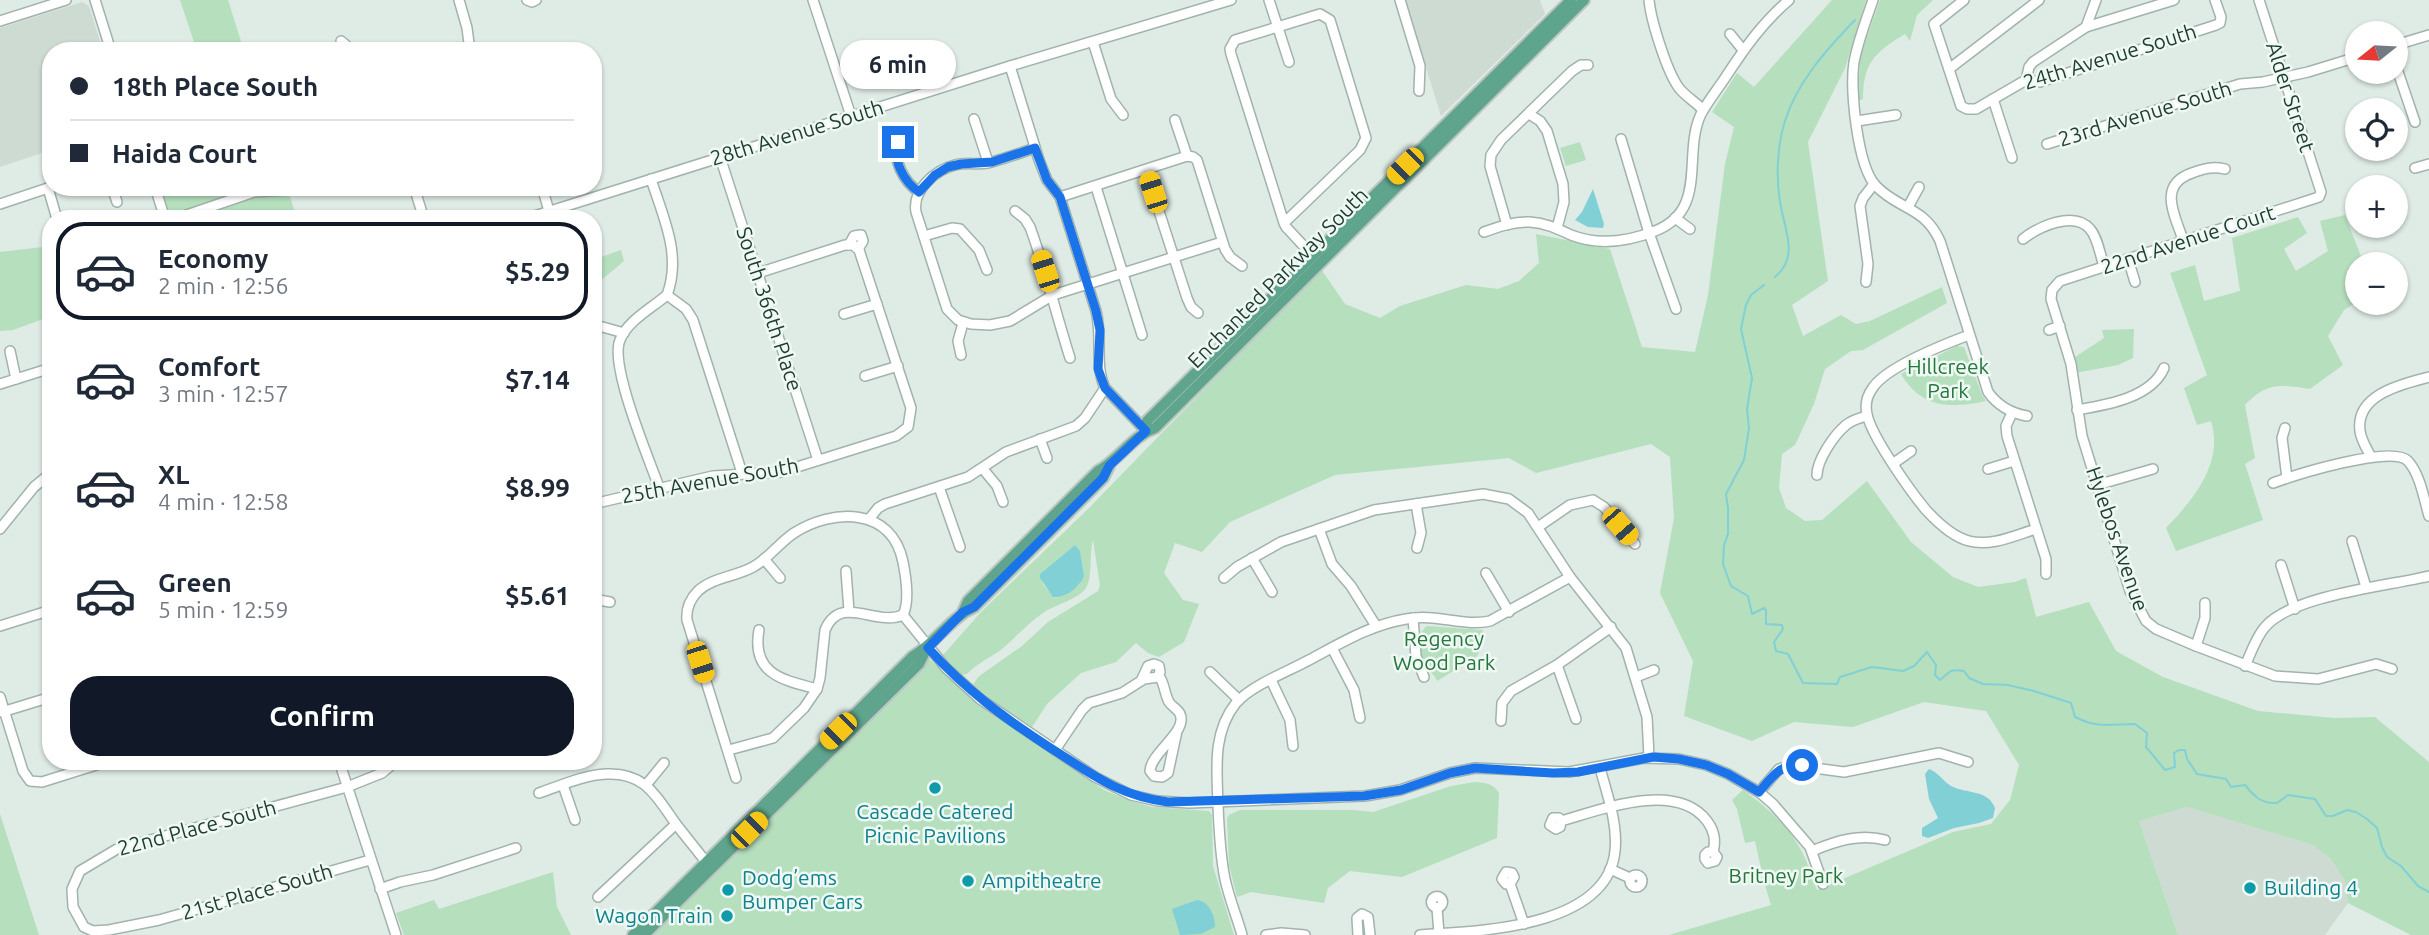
<!DOCTYPE html>
<html lang="en">
<head>
<meta charset="utf-8">
<style>
  :root { --surface:#fff; --page:#f6f6f7; --text:#1f2937; --muted:#747a83; --line:#e0e1e3; --accent:#111827 }
  body { margin:0; font-family:Ubuntu,sans-serif; background:var(--page); color:var(--text); height:100vh; display:flex; flex-direction:column; font-size:26px; white-space:nowrap }
  * { box-sizing:border-box; margin:0 }
  p { font-size:23px; color:var(--muted) }
  .icon { flex:none; width:38px; height:38px; fill:none; stroke:currentColor; stroke-width:2; stroke-linecap:round; stroke-linejoin:round }
  .map { position:relative; flex:1; overflow:hidden }
  .details { position:absolute; left:42px; top:210px; width:560px; height:560px; display:flex; flex-direction:column; background:var(--surface); border-radius:28px; box-shadow:0 2px 5px #0004 }
  .details>* { flex:none }
  .hud { position:absolute; left:42px; top:42px; width:560px; height:154px; border-radius:28px; box-shadow:0 2px 5px #0004; display:grid; align-content:center; height:154px; padding:0 28px; background:var(--surface) }
  .needle { width:46px; rotate:252deg }
  .tools { position:absolute; left:2345px; top:21px; display:grid; gap:14px }
  .tools a { display:grid; place-items:center; width:63px; height:63px; border-radius:50%; background:var(--surface); box-shadow:0 2px 5px #0004; font-size:35px }
  .end { position:absolute; width:32px; height:32px; margin:-16px; border:9px solid #1a73e8; background:#fff; box-shadow:0 0 0 4px #fff }
  .from { border-radius:50% }
  .bubble { position:absolute; height:49px; border-radius:24px; background:var(--surface); box-shadow:0 2px 5px #0004; font-size:23px; font-weight:700; line-height:49px; text-align:center }
  .car { position:absolute; width:21px; height:42px; margin:-21px -10px; border-radius:9px; box-shadow:0 0 5px 2px #0007; background:linear-gradient(#f5c518 24%,#345 0 40%,#f5c518 0 76%,#345 0 86%,#f5c518 0) }
  .hud b { display:flex; align-items:center; gap:24px; height:66px; font-size:26px }
  .hud b+b { border-top:2px solid var(--line) }
  .hud i { width:18px; height:18px; background:var(--text) }
  ul { padding:12px 0 0; list-style:none }
  li { display:flex; align-items:center; gap:21px; height:98px; margin:0 14px 10px; padding:0 14px; border:4px solid transparent; border-radius:28px }
  li div { flex:1 }
  li b { display:block; font-size:26px }
  li em { font-style:normal; font-weight:700 }
  li.current { border-color:var(--accent) }
  li>.icon { width:63px; height:63px; stroke-width:1.5 }
  .action { display:flex; gap:14px; margin-top:auto; padding:14px 28px }
  .action a { flex:1; height:80px; border-radius:28px; background:var(--accent); color:#fff; font-size:28px; font-weight:700; line-height:80px; text-align:center }
  .map>svg:first-child { display:block }
</style>
</head>
<body>
<div class="map">
<svg width="2429" height="935" viewBox="0 0 2429 935">
  <rect width="100%" height="100%" fill="#dfebe5"/>
  <!-- built -->
  <g fill="#cddbd3">
    <path d="M1405,0H1540L1545,14L1441,116Z"/>
    <path d="M82,2L89,6L103,51H51V150L0,167V28Z"/>
    <path d="M2187,807L2313,845L2331,859L2345,881L2348,903L2325,935H2178L2139,821Z"/>
  </g>
  <!-- green -->
  <g fill="#b5dfbd" fill-rule="evenodd">
    <path d="M180,0H228L244,51H197Z"/>
    <path d="M1832,0H1866L1845,68L1808,142L1828,281L1792,305L1803,336L1841,315L1856,324L1870,321L1942,287L1947,303L1863,350L1851,351L1825,369L1814,404L1795,445L1782,454L1779,488L1786,508L1805,521L1822,520L1867,481L1911,542L1953,577L1978,587L2015,582L2026,578L2036,617L2089,602L2116,651L2163,677L2258,711L2334,718L2375,717L2429,762V935H2411L2348,903L2345,881L2331,859L2313,845L2187,807L2139,821L2178,935H1669L1771,905L1764,882L1755,841L1745,843L1737,809L1732,800L1743,790C1767,807 1790,827 1803,854C1809,865 1812,879 1817,890L1953,832L1991,824L2010,800L2019,765L1986,711L1924,702L1853,727L1794,722L1752,741L1684,716L1693,661L1660,593L1674,518L1670,457L1651,444L1536,473L1509,458L1335,475L1230,522L1202,552L1175,543L1164,573L1183,600L1199,604L1184,642L1159,657L1148,653L1136,643L1116,662L1081,673L1047,704L1032,727L986,697L973,685L978,677L1022,646L1048,622L1098,591L1100,585L1093,540C1089,553 1093,577 1086,588C1077,600 1056,604 1043,613C1028,623 1016,637 1002,649C990,658 977,663 967,674L960,675L943,655L982,611L1088,509L1321,269L1345,304L1380,318L1400,306L1466,285L1498,289L1519,281L1539,263L1536,234L1610,249L1642,347L1695,352L1708,295L1725,164L1734,127L1712,112L1737,73L1754,87ZM1075,545L1080,551L1084,576L1078,586L1056,598C1050,593 1040,583 1040,574Z"/>
    <path d="M1880,0H1933L1917,15L1910,41L1905,34C1875,52 1863,63 1863,99L1858,101L1860,57Z"/>
    <path d="M1580,142L1586,160L1566,166L1560,148Z"/>
    <path d="M161,187H287L297,219H171Z"/>
    <path d="M2345,215L2364,264H2357V302L2344,310L2328,336L2343,365L2310,389C2280,385 2268,381 2245,405L2255,458L2245,464L2263,520L2176,551L2166,528C2194,499 2224,463 2211,421L2197,425L2184,388L2207,375L2170,273L2195,265L2204,301L2240,291L2232,238L2298,217L2307,233L2284,249L2296,271L2328,251L2320,221Z"/>
    <path d="M51,246V316L13,330L0,331V252Z"/>
    <path d="M621,250L624,261L593,287V260Z"/>
    <path d="M2134,329L2133,358L2118,365L2075,373L2072,359L2104,338L2102,330Z"/>
    <path d="M1957,346L1964,347L1982,395L1986,401C1950,409 1921,408 1901,374Z"/>
    <path d="M1427,626L1483,630L1481,650L1476,657L1437,681C1434,673 1431,674 1426,668C1417,658 1416,633 1427,626Z"/>
    <path d="M926,656L978,705L1104,790L1131,801L1152,807L1209,811L1212,815L1213,866L1234,935H653Z"/>
    <path d="M1475,782C1486,783 1493,783 1499,793L1497,838L1402,877L1350,871L1328,888L1324,903L1251,892L1237,897L1229,865L1227,818L1229,815L1240,810H1352L1373,812L1451,786Z"/>
    <path d="M0,814L39,935H0Z"/>
    <path d="M553,872L557,907L571,935H404L396,913L434,900L439,909Z"/>
  </g>
  <!-- water -->
  <g fill="#81d0d6">
    <path d="M1593,189L1604,224L1603,228L1588,227L1575,220L1582,212Z"/>
    <path d="M1075,545L1080,551L1084,576C1079,588 1065,598 1053,597L1040,578V574Z"/>
    <path d="M1929,769C1938,772 1943,781 1951,786C1966,794 1988,789 1995,808L1993,818L1979,823L1954,828L1928,838L1922,836V828L1938,818L1929,799L1925,774Z"/>
    <path d="M1197,900C1209,901 1215,916 1215,927L1201,934L1180,935L1172,909Z"/>
  </g>
  <g fill="none" stroke-linecap="round" stroke-linejoin="round">
    <!-- stream -->
    <g stroke="#81d0d6" stroke-width="2">
      <path d="M1775,277C1800,256 1784,229 1780,202C1776,177 1777,146 1785,121C1797,82 1827,49 1855,20"/>
      <path d="M1764,285L1751,295L1746,305L1741,329L1752,378L1747,409L1749,428L1744,460L1726,494L1728,508V534L1724,545L1723,564L1731,586L1748,596L1752,614L1764,608L1766,610V624L1782,625L1783,629L1774,642L1776,651L1788,654L1803,683L1837,684L1840,677L1872,667L1903,671L1914,666L1927,652L1936,665L1935,675L1940,680C1949,673 1949,668 1964,671L1969,678L1983,684L2008,685L2034,691L2071,703L2075,717C2099,729 2110,724 2135,724L2147,733L2146,747L2165,770L2175,767L2174,753L2179,750H2185L2187,759L2197,774L2226,779L2231,787L2245,785C2254,796 2261,804 2277,803L2288,795L2315,799L2326,816H2333L2347,810L2356,812L2367,819L2377,828L2382,847L2387,857L2401,866L2418,886L2429,892"/>
    </g>
    <defs>
      <g id="minor">
        <path d="M95,0L111,51"/>
        <path d="M459,0L467,28L470,51"/>
        <path d="M527,0L532,2L536,0"/>
        <path d="M813,0L851,116"/>
        <path d="M1269,0L1289,62"/>
        <path d="M1400,0L1420,66L1419,91"/>
        <path d="M1649,0C1651,21 1667,72 1679,88C1686,97 1696,102 1703,110"/>
        <path d="M1873,0C1866,20 1858,41 1854,62C1850,89 1857,166 1876,186C1899,210 1924,206 1940,241L1988,392C1998,406 2010,413 2027,416"/>
        <path d="M1964,0L1934,24L1961,106L1967,109H1976L2026,80L2040,82L2216,25L2220,23L2221,17L2215,0"/>
        <path d="M2259,0L2321,192L2319,197L2060,281L2052,290L2051,299L2071,364L2082,436L2130,591L2146,621L2156,629L2196,646L2275,676L2318,679L2376,664L2392,669"/>
        <path d="M0,21L66,0"/>
        <path d="M2086,27L2174,0"/>
        <path d="M1730,34L1743,50"/>
        <path d="M341,41L353,51"/>
        <path d="M1093,42L1111,99L1123,115"/>
        <path d="M2396,45L2429,35"/>
        <path d="M1010,66L1039,160L1047,180L1060,197L1096,311C1103,337 1094,364 1105,388L1146,431"/>
        <path d="M2396,66L2415,122"/>
        <path d="M1949,69L2039,0"/>
        <path d="M2026,80L2029,67L2033,62L2086,27L2096,0"/>
        <path d="M1993,99L2012,158"/>
        <path d="M1529,114L1540,121L1547,131L1563,184L1564,202L1557,228"/>
        <path d="M974,119L988,162"/>
        <path d="M1175,120L1187,156L1193,157L1197,160L1225,249L1230,257L1242,266"/>
        <path d="M1857,121L1896,115"/>
        <path d="M1621,139L1649,233L1676,309"/>
        <path d="M898,142C892,160 904,182 919,192"/>
        <path d="M2047,144L2240,84L2263,82L2308,72L2357,57"/>
        <path d="M1035,148C1020,153 1004,159 988,163C977,165 966,162 955,165C935,170 912,190 916,212L947,309L958,320L971,324L990,325L1010,321L1053,295L1222,242"/>
        <path d="M720,157L818,460"/>
        <path d="M2415,168L2429,164"/>
        <path d="M1146,171L1187,298L1191,307L1198,313"/>
        <path d="M651,179C663,217 682,255 667,295L686,309L693,320L742,473"/>
        <path d="M112,187L117,202"/>
        <path d="M155,187L165,219"/>
        <path d="M414,187L424,219"/>
        <path d="M542,187L549,211"/>
        <path d="M1096,187L1142,335"/>
        <path d="M48,188L57,219"/>
        <path d="M1060,197L1187,156"/>
        <path d="M0,204L51,187"/>
        <path d="M1908,207L1919,187"/>
        <path d="M1015,211L1025,219L1030,227C1046,271 1056,314 1070,358"/>
        <path d="M1675,218L1690,229"/>
        <path d="M175,219L254,192L301,189"/>
        <path d="M525,219L1010,66L1231,0"/>
        <path d="M1284,223L1360,150L1366,138L1330,20L1320,14L1235,40L1230,49L1231,54L1284,223L1286,227L1313,256"/>
        <path d="M1507,225L1490,166L1491,155L1501,140L1572,71L1581,65H1588"/>
        <path d="M1484,232C1498,227 1514,221 1530,222C1546,223 1558,229 1571,235C1599,246 1627,242 1655,231C1709,210 1682,154 1701,114C1708,101 1717,90 1725,78C1744,49 1762,23 1789,0"/>
        <path d="M924,236L952,228L960,229L979,250L987,270"/>
        <path d="M2023,239C2038,227 2074,210 2090,229C2098,238 2100,255 2104,266"/>
        <path d="M2183,240C2175,215 2157,185 2192,173C2203,169 2212,166 2225,169"/>
        <path d="M849,245L854,236L861,235L863,241L858,249"/>
        <path d="M2128,259L2135,282"/>
        <path d="M1866,282L1868,264L1860,206L1863,198L1874,184"/>
        <path d="M844,314L877,304"/>
        <path d="M599,326L624,333"/>
        <path d="M2049,330L2060,326"/>
        <path d="M1969,335C1945,344 1885,367 1872,389C1867,396 1865,405 1867,414C1871,436 1911,492 1926,510C1937,522 1953,537 1969,541C1991,547 2016,535 2036,529"/>
        <path d="M10,351L16,379"/>
        <path d="M961,355L958,341L963,323"/>
        <path d="M865,376L898,366"/>
        <path d="M0,384L51,368"/>
        <path d="M2077,410C2106,405 2151,398 2164,368"/>
        <path d="M2012,413L2006,426L2007,436L2046,559V574"/>
        <path d="M2285,428L2282,438L2287,478"/>
        <path d="M1040,439L1047,458"/>
        <path d="M2371,457C2367,449 2361,440 2360,431C2355,394 2403,384 2429,377"/>
        <path d="M1894,463L1911,451"/>
        <path d="M983,469L997,486L1003,502"/>
        <path d="M1988,469L2014,461"/>
        <path d="M1817,475C1817,460 1834,435 1846,425C1852,420 1859,418 1867,416"/>
        <path d="M2273,483C2295,475 2393,444 2408,461C2420,474 2424,499 2429,516"/>
        <path d="M2097,485L2153,469"/>
        <path d="M659,487C649,459 609,365 620,340C627,321 652,308 667,295"/>
        <path d="M939,487L960,547"/>
        <path d="M593,504L713,476L781,472L896,436L908,427L911,408L859,250L853,245H845L758,273"/>
        <path d="M1416,504L1421,533L1417,548"/>
        <path d="M870,518L878,508L885,504L968,477L1006,452L1076,426L1085,418L1105,388"/>
        <path d="M1538,527L1570,505L1593,500L1604,507L1635,544"/>
        <path d="M0,529L34,487L51,473"/>
        <path d="M1319,529L1332,564L1351,586L1376,626"/>
        <path d="M2352,541L2366,587"/>
        <path d="M1252,558L1272,592"/>
        <path d="M764,559L780,578"/>
        <path d="M2281,565L2295,609"/>
        <path d="M846,571L849,611"/>
        <path d="M1486,573L1509,612"/>
        <path d="M1224,578L1237,567L1281,542L1374,510L1483,494L1509,499L1528,513L1570,577L1626,648L1647,717L1649,757"/>
        <path d="M593,599L610,602"/>
        <path d="M903,615L946,668L980,699L1095,777L1131,795L1158,801L1189,803L1365,796L1400,790L1450,773L1475,768L1569,772L1644,758L1679,759L1706,765L1728,774L1759,792L1773,804L1810,847L1823,884"/>
        <path d="M1413,618L1416,656L1424,677"/>
        <path d="M0,626L51,610"/>
        <path d="M759,630C751,674 783,680 817,689"/>
        <path d="M2196,646L2205,618V603"/>
        <path d="M1332,648L1354,690L1360,718"/>
        <path d="M1557,665L1576,719"/>
        <path d="M2245,666C2251,653 2256,637 2265,627C2292,595 2388,586 2429,576"/>
        <path d="M1210,672L1239,700"/>
        <path d="M1159,676C1165,684 1164,693 1169,702C1172,707 1178,709 1180,714C1188,732 1151,752 1150,771L1154,776L1162,777L1168,773L1177,731"/>
        <path d="M1636,677L1654,670"/>
        <path d="M1271,680L1290,720L1293,746"/>
        <path d="M0,697L23,771L30,781L42,782L109,761"/>
        <path d="M2,712L51,697"/>
        <path d="M1501,721L1502,703L1511,691L1557,665L1611,627"/>
        <path d="M729,750L773,738L804,708L817,689L820,678L825,630C841,593 875,627 903,615"/>
        <path d="M1055,750L1082,710L1089,703L1122,693L1144,679L1158,677L1160,672L1159,666L1154,664L1148,666L1141,681"/>
        <path d="M339,761L396,935"/>
        <path d="M736,778L687,620C686,609 690,599 698,591C713,577 735,577 753,567C768,559 779,543 794,533C833,508 892,507 903,562C906,577 910,601 903,615"/>
        <path d="M563,785L575,820"/>
        <path d="M646,785L664,763"/>
        <path d="M1759,792L1779,769L1792,765L1844,772L1939,753L1968,762"/>
        <path d="M539,793C560,786 583,775 606,774C645,772 656,796 676,824C686,837 696,849 706,862"/>
        <path d="M1561,821L1559,818H1553L1550,825L1556,829L1560,827L1561,821C1600,810 1676,780 1707,821C1714,830 1716,841 1713,852L1717,857L1715,861L1708,863L1705,859V855L1708,852H1713"/>
        <path d="M1812,851C1836,841 1860,833 1885,840"/>
        <path d="M370,860L159,920L109,930L93,931L84,927L73,907L72,889L80,871L117,849L347,787L382,773L396,761"/>
        <path d="M1610,869L1630,878"/>
        <circle cx="1636" cy="881" r="6"/>
        <path d="M1510,884L1514,877L1512,873L1506,872L1502,879L1506,884H1510L1524,924"/>
        <path d="M380,889L400,882L433,875L516,848"/>
        <circle cx="1437" cy="902" r="5.5"/>
        <path d="M598,897L676,824"/>
        <path d="M1437,908L1439,934"/>
        <path d="M1242,935C1237,917 1229,898 1225,879C1220,855 1219,830 1218,805C1217,770 1212,733 1236,703C1252,685 1287,672 1309,660C1341,643 1370,625 1406,619C1436,613 1464,627 1490,621L1570,577"/>
        <path d="M1266,935L1281,933L1305,935"/>
        <path d="M1358,935L1357,918L1362,914L1368,917L1370,935"/>
        <path d="M1420,935C1476,931 1607,929 1615,851C1618,824 1607,794 1600,768"/>
      </g>
      <g id="major">
        <path d="M1146,431L1147,421L1571,0"/>
        <path d="M963,612L968,601L1098,471C1119,460 1132,436 1155,428L1584,0"/>
        <path d="M633,935L913,656C936,643 950,618 974,607L1103,478L1109,466"/>
        <path d="M644,935L919,664L926,650"/>
      </g>
    </defs>
    <!-- minor casing -->
    <use href="#minor" stroke="#a1b3ac" stroke-width="12"/>
    <!-- major casing -->
    <use href="#major" stroke="#bcc5c2" stroke-width="14"/>
    <!-- minor -->
    <use href="#minor" stroke="#fff" stroke-width="9"/>
    <!-- major -->
    <use href="#major" stroke="#5fa58d" stroke-width="10"/>
  </g>
  <g fill="none" stroke-linecap="round" stroke-linejoin="round">
    <!-- route -->
    <path stroke="#1a73e8" stroke-width="9" d="M898,142C892,160 904,182 919,192L935,175L948,167L961,164L992,162L1035,148L1047,180L1060,197L1096,311L1100,330L1098,369L1105,388L1146,431L1109,466L1103,478L974,607L963,612L928,648C966,690 1004,718 1052,749C1092,774 1119,796 1168,802L1364,796L1401,790L1450,773L1475,768L1553,773L1578,772L1653,757L1679,759L1706,765L1728,774L1759,792C1772,777 1781,763 1802,765"/>
  </g>
  <!-- markers -->
  <g fill="#0f9aa8" stroke="#eff8f3" stroke-width="2.5">
    <circle cx="935" cy="788" r="7"/>
    <circle cx="968" cy="881" r="7"/>
    <circle cx="2250" cy="888" r="7"/>
    <circle cx="728" cy="890" r="7"/>
    <circle cx="727" cy="916" r="7"/>
  </g>
  <g text-anchor="middle" stroke-width="5" stroke-linejoin="round" paint-order="stroke">
    <!-- street labels -->
    <g font-size="21" fill="#1e3d32" stroke="#eff8f3">
      <text transform="translate(2110 57) rotate(-17)" y="7">24th Avenue South</text>
      <text transform="translate(2290 97) rotate(72)" y="7">Alder Street</text>
      <text transform="translate(2145 114) rotate(-17)" y="7">23rd Avenue South</text>
      <text transform="translate(797 133) rotate(-17)" y="7">28th Avenue South</text>
      <text transform="translate(2188 240) rotate(-18)" y="7">22nd Avenue Court</text>
      <text transform="translate(1278 278) rotate(-45)" y="7">Enchanted Parkway South</text>
      <text transform="translate(769 309) rotate(72)" y="7">South 366th Place</text>
      <text transform="translate(710 481) rotate(-10)" y="7">25th Avenue South</text>
      <text transform="translate(2117 539) rotate(71)" y="7">Hylebos Avenue</text>
      <text transform="translate(197 828) rotate(-15)" y="7">22nd Place South</text>
      <text transform="translate(257 892) rotate(-16)" y="7">21st Place South</text>
    </g>
    <!-- park labels -->
    <g font-size="21" fill="#25773e" stroke="#eff8f3">
      <text x="1948" y="374">Hillcreek<tspan x="1948" dy="24">Park</tspan></text>
      <text x="1444" y="646">Regency<tspan x="1444" dy="24">Wood Park</tspan></text>
      <text x="1786" y="883">Britney Park</text>
    </g>
    <!-- culture labels -->
    <g font-size="21" fill="#0d838f" stroke="#eff8f3" text-anchor="start">
      <text x="935" y="819" text-anchor="middle">Cascade Catered<tspan x="935" dy="24">Picnic Pavilions</tspan></text>
      <text x="742" y="885">Dodg’ems<tspan x="742" dy="24">Bumper Cars</tspan></text>
      <text x="982" y="888">Ampitheatre</text>
      <text x="2264" y="895">Building 4</text>
      <text x="713" y="923" text-anchor="end">Wagon Train</text>
    </g>
  </g>
</svg>
<div class="tools">
<a><svg class="needle" viewBox="-14 -14 28 28"><path d="M0-13l5 13h-10z" fill="#e53935"/><path d="M0 13l5-13h-10z" fill="#747a83"/></svg></a>
<a><svg class="icon" aria-label="locate" viewBox="0 0 24 24"><circle cx="12" cy="12" r="6"/><path d="M12 2v4M12 18v4M2 12h4M18 12h4"/></svg></a>
<a>+</a>
<a>−</a>
</div>
<i class="end from" style="left:1802px;top:765px"></i>
<i class="end" style="left:898px;top:142px"></i>
<div class="bubble" style="left:840px;top:40px;width:116px">6 min</div>
<i class="car" style="left:1405px;top:166px;rotate:225deg"></i>
<i class="car" style="left:1153px;top:192px;rotate:342deg"></i>
<i class="car" style="left:1045px;top:271px;rotate:342deg"></i>
<i class="car" style="left:1620px;top:526px;rotate:139deg"></i>
<i class="car" style="left:700px;top:662px;rotate:162deg"></i>
<i class="car" style="left:838px;top:731px;rotate:225deg"></i>
<i class="car" style="left:749px;top:830px;rotate:45deg"></i>
<div class="hud">
<b><i class="from"></i>18th Place South</b>
<b><i></i>Haida Court</b>
</div>
<section class="details">
<ul>
<li class="current"><svg class="icon" aria-label="car" viewBox="0 0 24 24"><path d="M5 17H2v-5l4-1 3-4h7l3 4 3 1v5h-3M9 17h6M6 11h13"/><circle cx="7" cy="17" r="2"/><circle cx="17" cy="17" r="2"/></svg><div><b>Economy</b><p>2 min · 12:56</p></div><em>$5.29</em></li>
<li><svg class="icon" aria-label="car" viewBox="0 0 24 24"><path d="M5 17H2v-5l4-1 3-4h7l3 4 3 1v5h-3M9 17h6M6 11h13"/><circle cx="7" cy="17" r="2"/><circle cx="17" cy="17" r="2"/></svg><div><b>Comfort</b><p>3 min · 12:57</p></div><em>$7.14</em></li>
<li><svg class="icon" aria-label="car" viewBox="0 0 24 24"><path d="M5 17H2v-5l4-1 3-4h7l3 4 3 1v5h-3M9 17h6M6 11h13"/><circle cx="7" cy="17" r="2"/><circle cx="17" cy="17" r="2"/></svg><div><b>XL</b><p>4 min · 12:58</p></div><em>$8.99</em></li>
<li><svg class="icon" aria-label="car" viewBox="0 0 24 24"><path d="M5 17H2v-5l4-1 3-4h7l3 4 3 1v5h-3M9 17h6M6 11h13"/><circle cx="7" cy="17" r="2"/><circle cx="17" cy="17" r="2"/></svg><div><b>Green</b><p>5 min · 12:59</p></div><em>$5.61</em></li>
</ul>
<div class="action"><a>Confirm</a></div>
</section>
</div>
</body>
</html>
